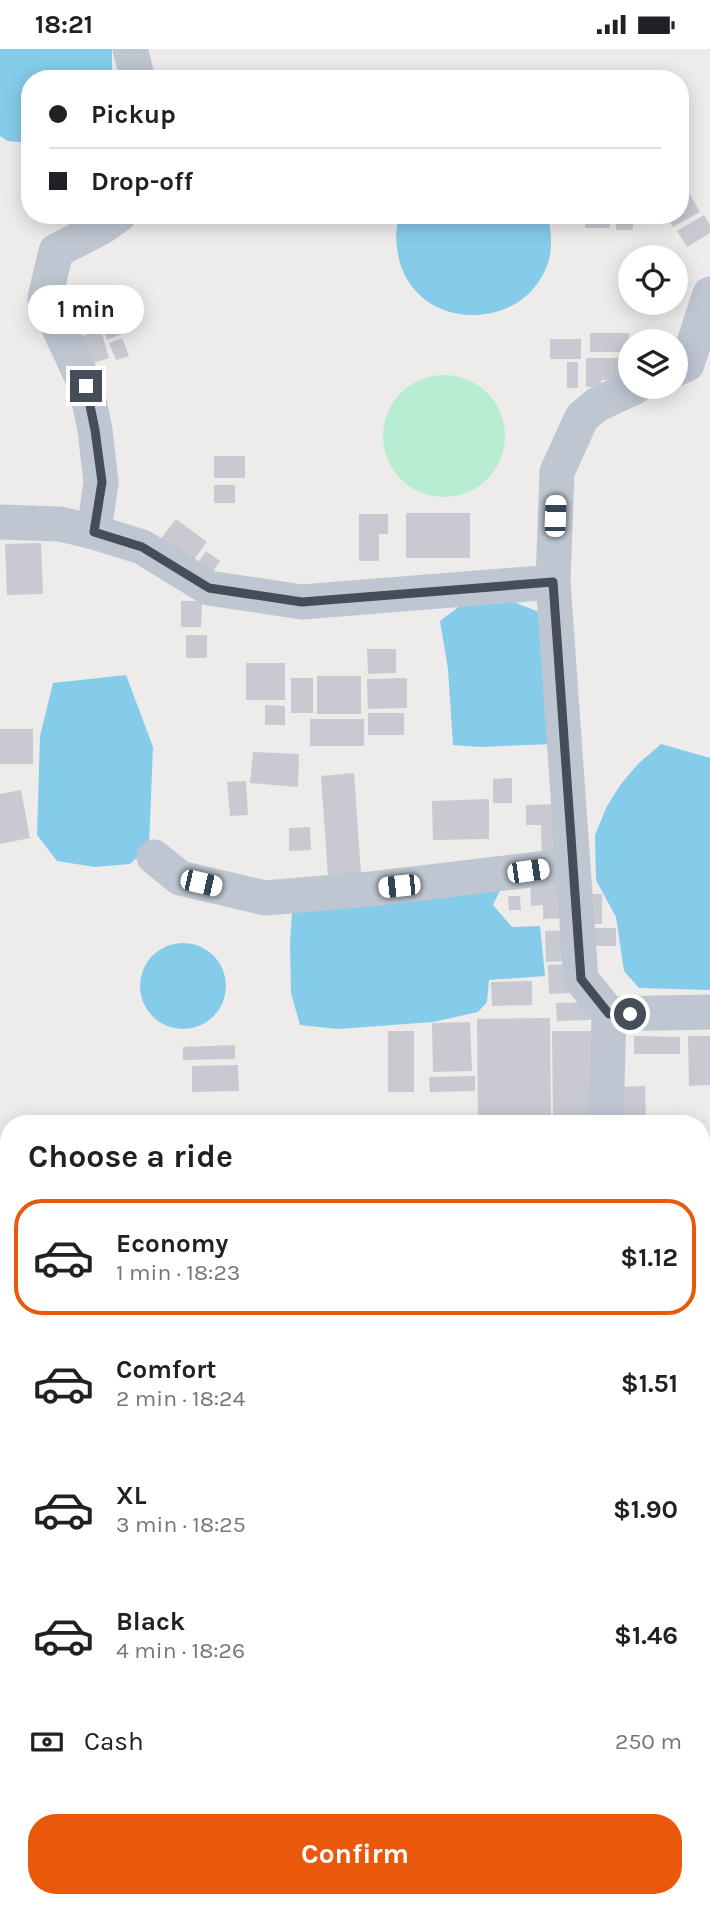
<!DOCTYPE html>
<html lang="en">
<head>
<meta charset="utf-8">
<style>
  :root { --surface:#fff; --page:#f6f6f6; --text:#202124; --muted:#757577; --line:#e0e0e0; --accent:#ea580c }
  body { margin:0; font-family:Karla,sans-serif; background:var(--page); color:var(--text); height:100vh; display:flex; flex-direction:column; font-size:26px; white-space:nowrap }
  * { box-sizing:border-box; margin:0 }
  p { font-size:23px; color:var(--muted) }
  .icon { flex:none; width:38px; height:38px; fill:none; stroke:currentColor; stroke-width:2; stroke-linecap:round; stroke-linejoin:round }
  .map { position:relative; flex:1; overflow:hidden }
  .side { position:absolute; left:0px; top:1066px; width:710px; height:793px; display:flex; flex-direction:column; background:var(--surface); border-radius:28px 28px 0 0; box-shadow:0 4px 18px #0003 }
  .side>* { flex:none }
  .hud { position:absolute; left:21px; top:21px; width:668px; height:154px; border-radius:28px; box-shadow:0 4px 18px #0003; display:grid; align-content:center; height:154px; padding:0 28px; background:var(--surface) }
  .tools { position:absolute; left:618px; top:196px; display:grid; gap:14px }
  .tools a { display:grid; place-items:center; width:70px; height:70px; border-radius:50%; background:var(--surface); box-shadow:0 4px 18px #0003; font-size:35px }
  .end { position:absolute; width:32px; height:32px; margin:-16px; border:9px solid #444d58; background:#fff; box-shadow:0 0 0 4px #fff }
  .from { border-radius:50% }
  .bubble { position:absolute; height:49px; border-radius:24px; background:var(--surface); box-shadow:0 4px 18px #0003; font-size:23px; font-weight:700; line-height:49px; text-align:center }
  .car { position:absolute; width:21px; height:42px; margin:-21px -10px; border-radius:9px; box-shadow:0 0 5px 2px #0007; background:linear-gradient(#fff 24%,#345 0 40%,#fff 0 76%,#345 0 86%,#fff 0) }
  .hud b { display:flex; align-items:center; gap:24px; height:66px; font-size:26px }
  .hud b+b { border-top:2px solid var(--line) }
  .hud i { width:18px; height:18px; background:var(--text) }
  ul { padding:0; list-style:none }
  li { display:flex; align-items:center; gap:21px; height:116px; margin:0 14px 10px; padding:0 14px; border:4px solid transparent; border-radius:28px }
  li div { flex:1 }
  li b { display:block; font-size:26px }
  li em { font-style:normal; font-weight:700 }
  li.current { border-color:var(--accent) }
  li>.icon { width:63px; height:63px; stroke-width:1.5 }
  h2 { padding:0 28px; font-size:32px; line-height:84px }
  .pay { display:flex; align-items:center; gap:18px; height:77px; padding:0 28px; font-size:26px }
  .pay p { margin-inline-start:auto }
  .primary-button { display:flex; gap:14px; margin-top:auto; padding:14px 28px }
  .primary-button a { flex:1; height:80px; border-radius:28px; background:var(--accent); color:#fff; font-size:28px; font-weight:700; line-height:80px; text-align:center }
  .status { display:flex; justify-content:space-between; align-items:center; height:49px; padding:0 35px; background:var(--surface); direction:ltr }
  .status svg { height:19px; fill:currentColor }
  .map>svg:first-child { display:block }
</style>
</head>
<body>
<div class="status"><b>18:21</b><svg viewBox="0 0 49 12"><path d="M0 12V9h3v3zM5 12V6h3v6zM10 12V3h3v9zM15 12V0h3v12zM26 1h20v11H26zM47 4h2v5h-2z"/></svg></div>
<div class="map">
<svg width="710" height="1857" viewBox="0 0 710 1857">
  <rect width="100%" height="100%" fill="#eeebeb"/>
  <!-- green -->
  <circle fill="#b8edd2" cx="444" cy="387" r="61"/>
  <!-- water -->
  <g fill="#85cbea">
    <path d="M0,0H112V29L30,30V94L8,92L0,87Z"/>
    <path d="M400,166H548C551,182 553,198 548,214C525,283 421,284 400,214C396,198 394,182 400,166Z"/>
    <path d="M511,552L539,563L552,695L481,698L453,696L448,620L440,572L461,556Z"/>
    <path d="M126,626L153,698L149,797L130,815L95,818L57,812L37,786L40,687L53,634Z"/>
    <path d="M661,695L710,709V941L639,939L624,922L616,868L596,831L595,786L607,757L621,735L638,715Z"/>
    <path d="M502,837L493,856L512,878L540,877L545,927L489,931L487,953L478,963L433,973L338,980L300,976L291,944L290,894L292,864Z"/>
    <circle cx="183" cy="937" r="43"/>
  </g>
  <!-- building -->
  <g fill="#c8c9d1">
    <path d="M681,130L700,163L673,178L666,166H681Z"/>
    <rect x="585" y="166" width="25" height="13"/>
    <path d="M704,166L710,176V184L687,198L677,182Z"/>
    <rect x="616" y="167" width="17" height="14"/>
    <path d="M118,275L122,285L107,291L103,280Z"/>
    <path d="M101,281L109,309L80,318L72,290Z"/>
    <rect x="590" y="284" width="39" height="19"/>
    <path d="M122,289L129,307L116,311L109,294Z"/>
    <rect x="550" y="290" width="31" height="20"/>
    <path d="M586,309H619V331H601V338H586Z"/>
    <rect x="567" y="313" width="11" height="26"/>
    <rect x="214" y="407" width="31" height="22"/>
    <rect x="214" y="436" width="21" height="18"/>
    <rect x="406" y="464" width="64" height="45"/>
    <path d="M359,465H388V485H379V512H359Z"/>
    <path d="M176,470L207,493L187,520L156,496Z"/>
    <path d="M41,494L43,545L7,546L5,495Z"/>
    <path d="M206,502L220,512L208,529L194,519Z"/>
    <path d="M181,552H202L201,578H181Z"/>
    <rect x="186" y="586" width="21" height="23"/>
    <path d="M367,600H396V624L368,625Z"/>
    <rect x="246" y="614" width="39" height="37"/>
    <rect x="317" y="627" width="44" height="38"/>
    <rect x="291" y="629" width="22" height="35"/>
    <path d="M407,629V659L368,660L367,630Z"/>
    <path d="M265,656L285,657V676H265Z"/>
    <rect x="368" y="664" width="36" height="22"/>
    <rect x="310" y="670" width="54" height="27"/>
    <rect x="0" y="680" width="33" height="35"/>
    <path d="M253,703L299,705L298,738L250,734Z"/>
    <path d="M354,724L361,825L328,828L321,727Z"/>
    <path d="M512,729V754H493V730Z"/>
    <path d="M246,732L248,766L230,767L227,733Z"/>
    <path d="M21,741L30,789L0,795V745Z"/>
    <path d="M489,750V790L433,791L432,752Z"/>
    <path d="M559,755L560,814H542L541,776H526V756Z"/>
    <path d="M310,778L311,801L289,802V779Z"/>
    <path d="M564,827L567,869L543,870V856L531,857L530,828Z"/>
    <rect x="584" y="845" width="18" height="30"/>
    <path d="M508,847H520L521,861H509Z"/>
    <rect x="591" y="879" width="25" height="18"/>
    <path d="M567,881L569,912L546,913L545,882Z"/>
    <path d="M568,915L570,944L549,945L548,916Z"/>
    <path d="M532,932V956L492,957L491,933Z"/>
    <path d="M590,953V971L557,972L556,954Z"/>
    <path d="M550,969L551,1074H478L477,970Z"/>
    <path d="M470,973L472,1022L433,1023L432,974Z"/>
    <rect x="388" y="982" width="26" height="61"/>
    <path d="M552,982H601L602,1074H553Z"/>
    <path d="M634,987L680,988V1005H634Z"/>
    <path d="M688,987H710V1036L689,1037Z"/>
    <path d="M235,996V1010L183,1011V998Z"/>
    <path d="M238,1016L239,1042L192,1043V1017Z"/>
    <path d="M475,1027V1042L430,1043L429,1028Z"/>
    <path d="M645,1037L646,1074H622L621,1038Z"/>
    <path d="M702,1266H710V1319L702,1320Z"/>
    <rect x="0" y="1733" width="9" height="14"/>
    <rect x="0" y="1762" width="9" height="17"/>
    <rect x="3" y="1789" width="6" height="27"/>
    <path d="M68,1850L69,1857H34V1851Z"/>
    <rect x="165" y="1850" width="21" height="7"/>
    <path d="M237,1850H273L274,1857H237Z"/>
    <path d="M355,1850H388L389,1857H356Z"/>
    <rect x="96" y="1852" width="27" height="5"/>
  </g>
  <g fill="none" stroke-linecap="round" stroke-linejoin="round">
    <!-- street -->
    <g stroke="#bec6d1" stroke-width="35">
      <path d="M130,0L138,30"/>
      <path d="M119,166L102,178L56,202L45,249L86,337L95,381L101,433L94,483L142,498L209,539L302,553L553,533L581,930L609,965L710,963"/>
      <path d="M676,320L687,315L710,245"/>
      <path d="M0,473L60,475L94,483"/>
      <path d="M553,533L557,423L582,368L598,355L635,338"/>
      <path d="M154,808L180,829L265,849L372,840L572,816"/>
      <path d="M606,1074L609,965"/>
      <path d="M702,1693L710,1675"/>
      <path d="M0,1856L4,1851L9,1847"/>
    </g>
  </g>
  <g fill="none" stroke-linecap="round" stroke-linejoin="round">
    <!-- route -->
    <path stroke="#444d58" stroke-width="9" d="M86,337L95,381L102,433L94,483L142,498L209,539L302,553L553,533L581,930L609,965H630"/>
  </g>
</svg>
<div class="tools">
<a><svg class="icon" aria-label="locate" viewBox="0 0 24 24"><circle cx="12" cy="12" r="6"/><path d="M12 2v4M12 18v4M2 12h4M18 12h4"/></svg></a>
<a><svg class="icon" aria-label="layers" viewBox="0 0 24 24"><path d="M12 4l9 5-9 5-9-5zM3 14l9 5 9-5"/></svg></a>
</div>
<i class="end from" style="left:630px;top:965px"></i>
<i class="end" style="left:86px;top:337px"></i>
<div class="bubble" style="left:28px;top:236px;width:116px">1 min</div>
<i class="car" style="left:555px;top:467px;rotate:2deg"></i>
<i class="car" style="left:528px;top:822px;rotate:82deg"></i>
<i class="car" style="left:201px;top:834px;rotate:103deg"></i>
<i class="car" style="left:399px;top:837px;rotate:264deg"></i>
<div class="hud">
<b><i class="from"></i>Pickup</b>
<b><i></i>Drop-off</b>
</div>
<section class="side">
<h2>Choose a ride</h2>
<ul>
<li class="current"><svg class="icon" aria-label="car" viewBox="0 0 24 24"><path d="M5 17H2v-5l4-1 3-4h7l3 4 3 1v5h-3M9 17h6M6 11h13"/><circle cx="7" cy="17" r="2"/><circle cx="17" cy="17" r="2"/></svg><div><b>Economy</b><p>1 min · 18:23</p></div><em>$1.12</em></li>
<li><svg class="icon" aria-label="car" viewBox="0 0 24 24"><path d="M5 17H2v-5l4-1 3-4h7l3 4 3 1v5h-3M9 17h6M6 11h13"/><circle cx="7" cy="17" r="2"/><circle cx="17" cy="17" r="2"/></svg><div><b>Comfort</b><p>2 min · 18:24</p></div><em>$1.51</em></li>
<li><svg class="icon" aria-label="car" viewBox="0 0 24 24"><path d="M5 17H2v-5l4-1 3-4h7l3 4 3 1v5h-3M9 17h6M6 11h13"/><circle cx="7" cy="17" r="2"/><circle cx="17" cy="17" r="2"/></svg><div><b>XL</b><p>3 min · 18:25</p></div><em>$1.90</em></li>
<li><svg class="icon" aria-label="car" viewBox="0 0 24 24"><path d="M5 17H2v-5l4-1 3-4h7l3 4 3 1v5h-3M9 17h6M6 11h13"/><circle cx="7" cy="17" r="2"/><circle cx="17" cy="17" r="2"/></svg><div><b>Black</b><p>4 min · 18:26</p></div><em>$1.46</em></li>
</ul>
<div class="pay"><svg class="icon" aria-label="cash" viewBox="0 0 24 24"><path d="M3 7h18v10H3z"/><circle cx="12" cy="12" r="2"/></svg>Cash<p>250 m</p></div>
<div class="primary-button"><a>Confirm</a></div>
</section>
</div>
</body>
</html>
